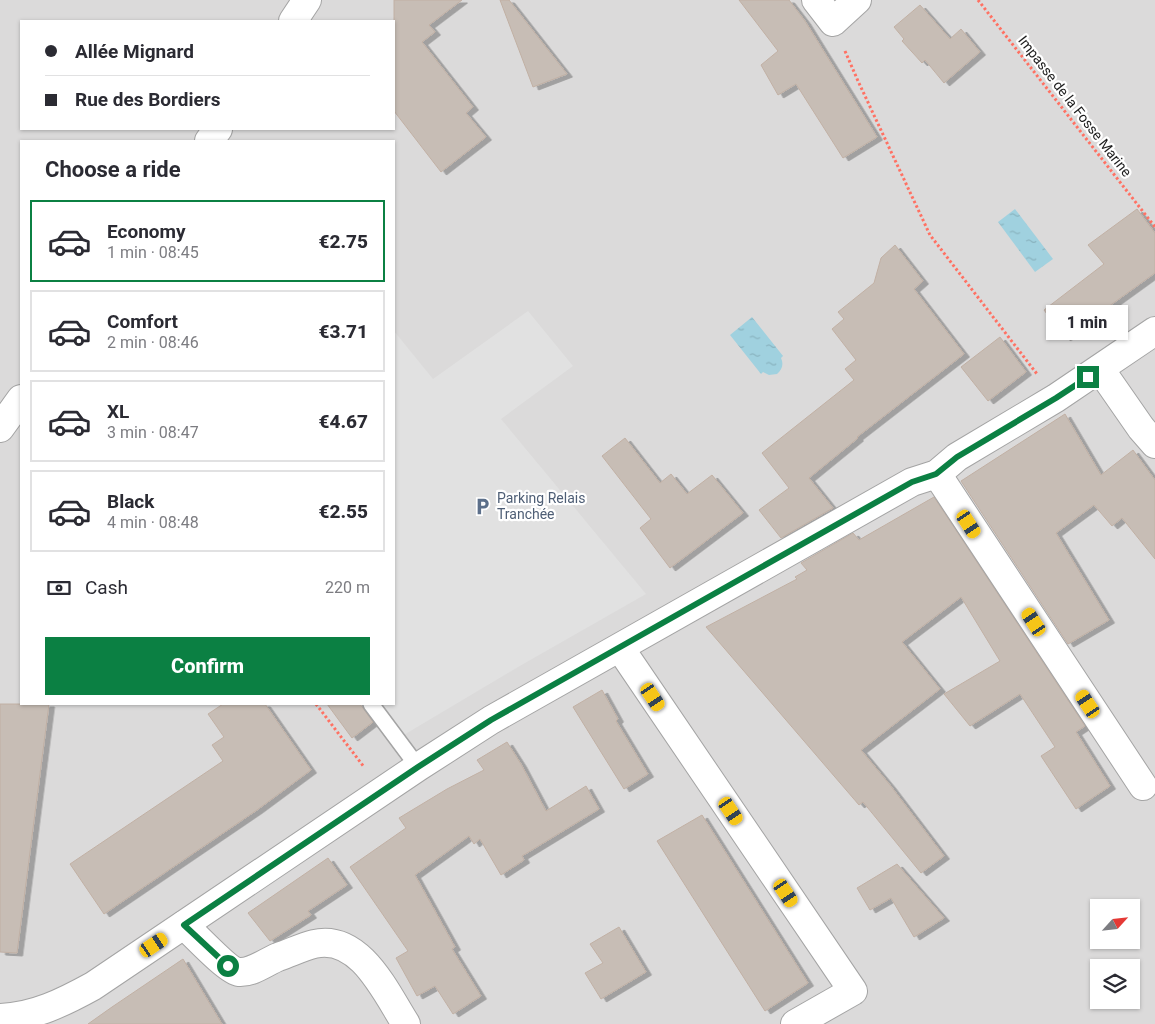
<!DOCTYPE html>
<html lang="en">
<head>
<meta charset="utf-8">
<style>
  :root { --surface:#fff; --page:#f7f7f7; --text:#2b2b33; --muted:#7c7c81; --line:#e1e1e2; --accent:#0b8043 }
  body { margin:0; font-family:Roboto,sans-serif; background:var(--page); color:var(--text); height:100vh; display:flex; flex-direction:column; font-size:19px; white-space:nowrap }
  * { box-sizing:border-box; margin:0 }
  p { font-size:16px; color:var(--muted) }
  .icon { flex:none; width:28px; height:28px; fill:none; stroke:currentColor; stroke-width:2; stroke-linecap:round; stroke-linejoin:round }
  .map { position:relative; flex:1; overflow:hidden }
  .side { position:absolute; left:20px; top:140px; width:375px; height:565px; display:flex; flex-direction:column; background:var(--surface); border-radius:0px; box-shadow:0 1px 4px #0004 }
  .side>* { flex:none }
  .top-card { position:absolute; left:20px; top:20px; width:375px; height:110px; border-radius:0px; box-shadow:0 1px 4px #0004; display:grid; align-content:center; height:110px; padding:0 25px; background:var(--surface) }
  .needle { width:32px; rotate:63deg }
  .tools { position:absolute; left:1090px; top:899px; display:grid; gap:10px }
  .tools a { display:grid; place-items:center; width:50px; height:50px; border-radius:0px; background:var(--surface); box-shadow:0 1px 4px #0004; font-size:25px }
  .end { position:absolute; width:22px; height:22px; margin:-11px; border:6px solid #0b8043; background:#fff; box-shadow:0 0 0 2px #fff }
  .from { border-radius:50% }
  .bubble { position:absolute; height:35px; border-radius:0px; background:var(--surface); box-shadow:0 1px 4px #0004; font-size:16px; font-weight:800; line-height:35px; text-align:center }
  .car { position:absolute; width:15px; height:30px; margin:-15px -8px; border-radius:6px; box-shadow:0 0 4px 1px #0007; background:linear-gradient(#f5c518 24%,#345 0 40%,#f5c518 0 76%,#345 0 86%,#f5c518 0) }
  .top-card b { display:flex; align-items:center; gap:18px; height:48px; font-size:19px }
  .top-card b+b { border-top:1px solid var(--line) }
  .top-card i { width:12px; height:12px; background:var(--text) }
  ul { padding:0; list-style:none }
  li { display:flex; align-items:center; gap:15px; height:82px; margin:0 10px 8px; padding:0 15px; border:2px solid var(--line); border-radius:0px }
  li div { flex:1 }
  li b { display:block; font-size:19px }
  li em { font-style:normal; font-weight:800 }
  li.current { border-color:var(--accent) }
  li>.icon { width:45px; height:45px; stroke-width:1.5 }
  h2 { padding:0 25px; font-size:22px; line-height:60px }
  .pay { display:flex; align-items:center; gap:12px; height:55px; padding:0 25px; font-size:19px }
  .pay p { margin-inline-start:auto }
  .primary-button { display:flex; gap:10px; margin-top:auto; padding:10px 25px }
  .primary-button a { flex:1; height:58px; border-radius:0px; background:var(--accent); color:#fff; font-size:20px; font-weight:800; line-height:58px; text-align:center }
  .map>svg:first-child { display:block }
</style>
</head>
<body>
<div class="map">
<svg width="1155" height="1024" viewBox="0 0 1155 1024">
  <defs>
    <pattern id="water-ripples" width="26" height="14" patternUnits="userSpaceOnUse" patternTransform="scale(1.25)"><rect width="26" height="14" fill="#a0d1df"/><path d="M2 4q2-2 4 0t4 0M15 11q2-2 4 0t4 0" fill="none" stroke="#89b3bf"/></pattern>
    <filter id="shadow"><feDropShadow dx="5.5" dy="3" stdDeviation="0" flood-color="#0004"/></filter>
  </defs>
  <rect width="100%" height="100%" fill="#efeae2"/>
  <!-- residential -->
  <path fill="#dbdada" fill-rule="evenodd" d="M0,0H1155V1024H0ZM21,21H394V129H21ZM21,141H394V704H21ZM1099,908H1131V940H1099ZM1099,968H1131V1000H1099Z"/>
  <!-- parking -->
  <path fill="#e1e1e1" d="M528,311L573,366L501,419L646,594L518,667L397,739L374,722L360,704H394V331L433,379Z"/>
  <!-- water -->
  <g fill="url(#water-ripples)">
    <path d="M1015,209L1053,259L1035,272L998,222Z"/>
    <path d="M752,317L783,356L781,358C784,364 782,370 777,374L769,375L763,372L761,374L730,335Z"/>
  </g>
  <!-- building -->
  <g fill="#c7bdb5" stroke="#c1b0a4" filter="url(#shadow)">
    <path d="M394,0H462L429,25L435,32L422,42L473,107L466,113L486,137L441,172L394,111Z"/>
    <path d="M500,0H509L567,74L533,87Z"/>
    <path d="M739,0H789L805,21L877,137L843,158L796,84L778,95L761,65L778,51Z"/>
    <path d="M920,5L950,39L961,29L980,52L944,83L925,60L922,63L902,41L904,39L894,27Z"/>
    <path d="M1137,209L1155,233V273L1065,338L1044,310L1104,264L1088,245Z"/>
    <path d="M895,245L923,281L914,289L964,354L857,437L858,438L809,478L833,508L781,538L759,510L789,488L762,453L854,380L845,369L856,360L832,329L844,319L838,312L874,283L881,258Z"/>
    <path d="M1000,337L1026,372L988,401L961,367Z"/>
    <path d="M1065,414L1101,475L1133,450L1155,480V559L1122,518L1112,526L1094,505L1056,533L1109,620L1068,644L961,481Z"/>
    <path d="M625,438L660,483L671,474L687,494L712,475L743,513L670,568L640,528L651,519L602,456Z"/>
    <path d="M934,497L1085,726L1076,732L1110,786L1076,809L1041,756L1055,747L1020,694L970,726L944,694L1000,661L961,597L902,642L940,689L861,750L890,785L944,856L921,873L863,802L859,805L706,627L797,579L795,577L807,570L801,563L853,533L859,540Z"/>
    <path d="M602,690L618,719L616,721L648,774L624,789L573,707Z"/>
    <path d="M0,704H49L17,953L0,952Z"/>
    <path d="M223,704H265L311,770L257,810L104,914L70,864L223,761L212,745L224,737L208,714Z"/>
    <path d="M327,704H360L373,722L352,738Z"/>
    <path d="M507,742L521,764L546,811L586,786L599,809L522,856L524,860L501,875L480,839L474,844L469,836L415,875L455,947L452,949L481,996L453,1014L435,986L417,996L396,958L408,951L350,867L406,828L399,818L447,789L484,770L477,760Z"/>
    <path d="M702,815L808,983L765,1011L657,841Z"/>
    <path d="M328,858L347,885L308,911L311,915L270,941L248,913Z"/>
    <path d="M897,864L944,918L914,937L891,898L870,910L857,888Z"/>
    <path d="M619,927L646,972L601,999L585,973L603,963L590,944Z"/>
    <path d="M183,959L222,1024H88L112,1007Z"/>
  </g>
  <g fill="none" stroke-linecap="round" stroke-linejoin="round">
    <defs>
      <path id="service" d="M371,704L418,767"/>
      <g id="minor">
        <path d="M816,0L833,22L857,0"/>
        <path d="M293,21L307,0"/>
        <path d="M209,141L218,129"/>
        <path d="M1100,369L1141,428L1155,444"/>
        <path d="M0,428L21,399"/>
        <path d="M937,474L1143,786"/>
        <path d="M620,648L853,991L795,1024"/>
        <path d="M184,925C194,934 228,971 239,972C252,973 266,962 278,957C290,953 302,947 314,944C360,933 386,993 406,1024"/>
      </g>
      <path id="tertiary" d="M0,1018C34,1017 64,1002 93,986L418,767L491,720L912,482L937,474L957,457L1056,398L1155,331"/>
    </defs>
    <!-- service casing -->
    <use href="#service" stroke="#a4a4a4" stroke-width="18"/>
    <!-- minor casing -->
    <use href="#minor" stroke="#a4a4a4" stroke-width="30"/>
    <!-- tertiary casing -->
    <use href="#tertiary" stroke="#a4a4a4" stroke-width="30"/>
    <!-- path -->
    <g stroke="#ff7163" stroke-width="3" stroke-dasharray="2.5 2.5" stroke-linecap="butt">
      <path d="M978,0L1155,227"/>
      <path d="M845,51L858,81L930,235L1037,374"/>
      <path d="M316,704L364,767"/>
    </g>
    <!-- service -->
    <use href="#service" stroke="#fff" stroke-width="15"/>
    <!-- minor -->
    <use href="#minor" stroke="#fff" stroke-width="28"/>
    <!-- tertiary -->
    <use href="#tertiary" stroke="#fff" stroke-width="28"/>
  </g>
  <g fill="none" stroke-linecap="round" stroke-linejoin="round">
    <!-- route -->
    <path stroke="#0b8043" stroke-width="6" d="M228,966L184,925L418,767L491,720L912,482L936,474L957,457L1056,398L1088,377"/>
  </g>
  <!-- icons -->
  <defs>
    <symbol id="parking-bare" viewBox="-9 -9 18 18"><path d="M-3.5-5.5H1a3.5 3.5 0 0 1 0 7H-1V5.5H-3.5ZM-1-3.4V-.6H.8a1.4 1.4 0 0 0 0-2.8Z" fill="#5c6f8a" stroke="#fff" stroke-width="2.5" paint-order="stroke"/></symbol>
  </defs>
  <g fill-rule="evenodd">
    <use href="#parking-bare" x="470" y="494" width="25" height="25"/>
  </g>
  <g text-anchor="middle" stroke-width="4.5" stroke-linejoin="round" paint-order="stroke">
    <!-- street labels -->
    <g font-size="14" fill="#1d1d1d" stroke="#fff">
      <text transform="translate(1075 106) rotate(52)" y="5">Impasse de la Fosse Marine</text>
    </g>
    <!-- service labels -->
    <g font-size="14" fill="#4e5e75" stroke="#fff" text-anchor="start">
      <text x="497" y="503">Parking Relais<tspan x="497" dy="16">Tranchée</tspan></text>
    </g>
  </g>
</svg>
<div class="tools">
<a><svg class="needle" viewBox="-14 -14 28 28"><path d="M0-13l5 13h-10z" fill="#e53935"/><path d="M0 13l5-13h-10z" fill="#7c7c81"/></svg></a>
<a><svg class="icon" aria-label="layers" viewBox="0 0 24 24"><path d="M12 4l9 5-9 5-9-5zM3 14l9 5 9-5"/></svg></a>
</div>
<i class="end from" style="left:228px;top:966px"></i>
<i class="end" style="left:1088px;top:377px"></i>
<div class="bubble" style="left:1046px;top:305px;width:82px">1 min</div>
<i class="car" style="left:969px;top:524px;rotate:147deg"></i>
<i class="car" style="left:1034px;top:622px;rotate:327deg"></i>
<i class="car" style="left:653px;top:697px;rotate:146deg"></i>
<i class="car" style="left:1088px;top:704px;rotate:326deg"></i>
<i class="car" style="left:731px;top:811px;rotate:146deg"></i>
<i class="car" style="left:786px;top:893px;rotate:146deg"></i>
<i class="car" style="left:154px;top:945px;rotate:56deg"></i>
<div class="top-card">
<b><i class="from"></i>Allée Mignard</b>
<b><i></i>Rue des Bordiers</b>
</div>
<section class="side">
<h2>Choose a ride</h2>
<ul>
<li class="current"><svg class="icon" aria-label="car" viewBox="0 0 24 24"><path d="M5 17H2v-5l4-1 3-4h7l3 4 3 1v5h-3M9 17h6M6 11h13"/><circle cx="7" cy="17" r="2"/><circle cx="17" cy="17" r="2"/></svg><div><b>Economy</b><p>1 min · 08:45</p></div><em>€2.75</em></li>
<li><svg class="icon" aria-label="car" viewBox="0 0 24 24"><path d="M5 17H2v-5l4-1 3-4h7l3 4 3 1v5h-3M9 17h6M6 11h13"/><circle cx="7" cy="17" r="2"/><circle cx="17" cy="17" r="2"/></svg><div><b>Comfort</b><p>2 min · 08:46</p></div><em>€3.71</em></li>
<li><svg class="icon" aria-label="car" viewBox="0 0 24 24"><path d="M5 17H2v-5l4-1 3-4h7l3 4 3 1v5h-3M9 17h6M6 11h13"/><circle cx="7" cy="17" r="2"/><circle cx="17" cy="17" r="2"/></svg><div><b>XL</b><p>3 min · 08:47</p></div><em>€4.67</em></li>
<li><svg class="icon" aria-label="car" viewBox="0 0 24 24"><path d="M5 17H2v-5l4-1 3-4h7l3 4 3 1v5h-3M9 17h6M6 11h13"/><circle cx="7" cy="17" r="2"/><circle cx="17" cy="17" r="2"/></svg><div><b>Black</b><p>4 min · 08:48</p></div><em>€2.55</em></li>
</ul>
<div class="pay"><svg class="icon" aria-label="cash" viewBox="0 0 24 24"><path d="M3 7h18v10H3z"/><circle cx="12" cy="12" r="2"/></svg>Cash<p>220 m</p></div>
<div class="primary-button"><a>Confirm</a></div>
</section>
</div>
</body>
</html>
